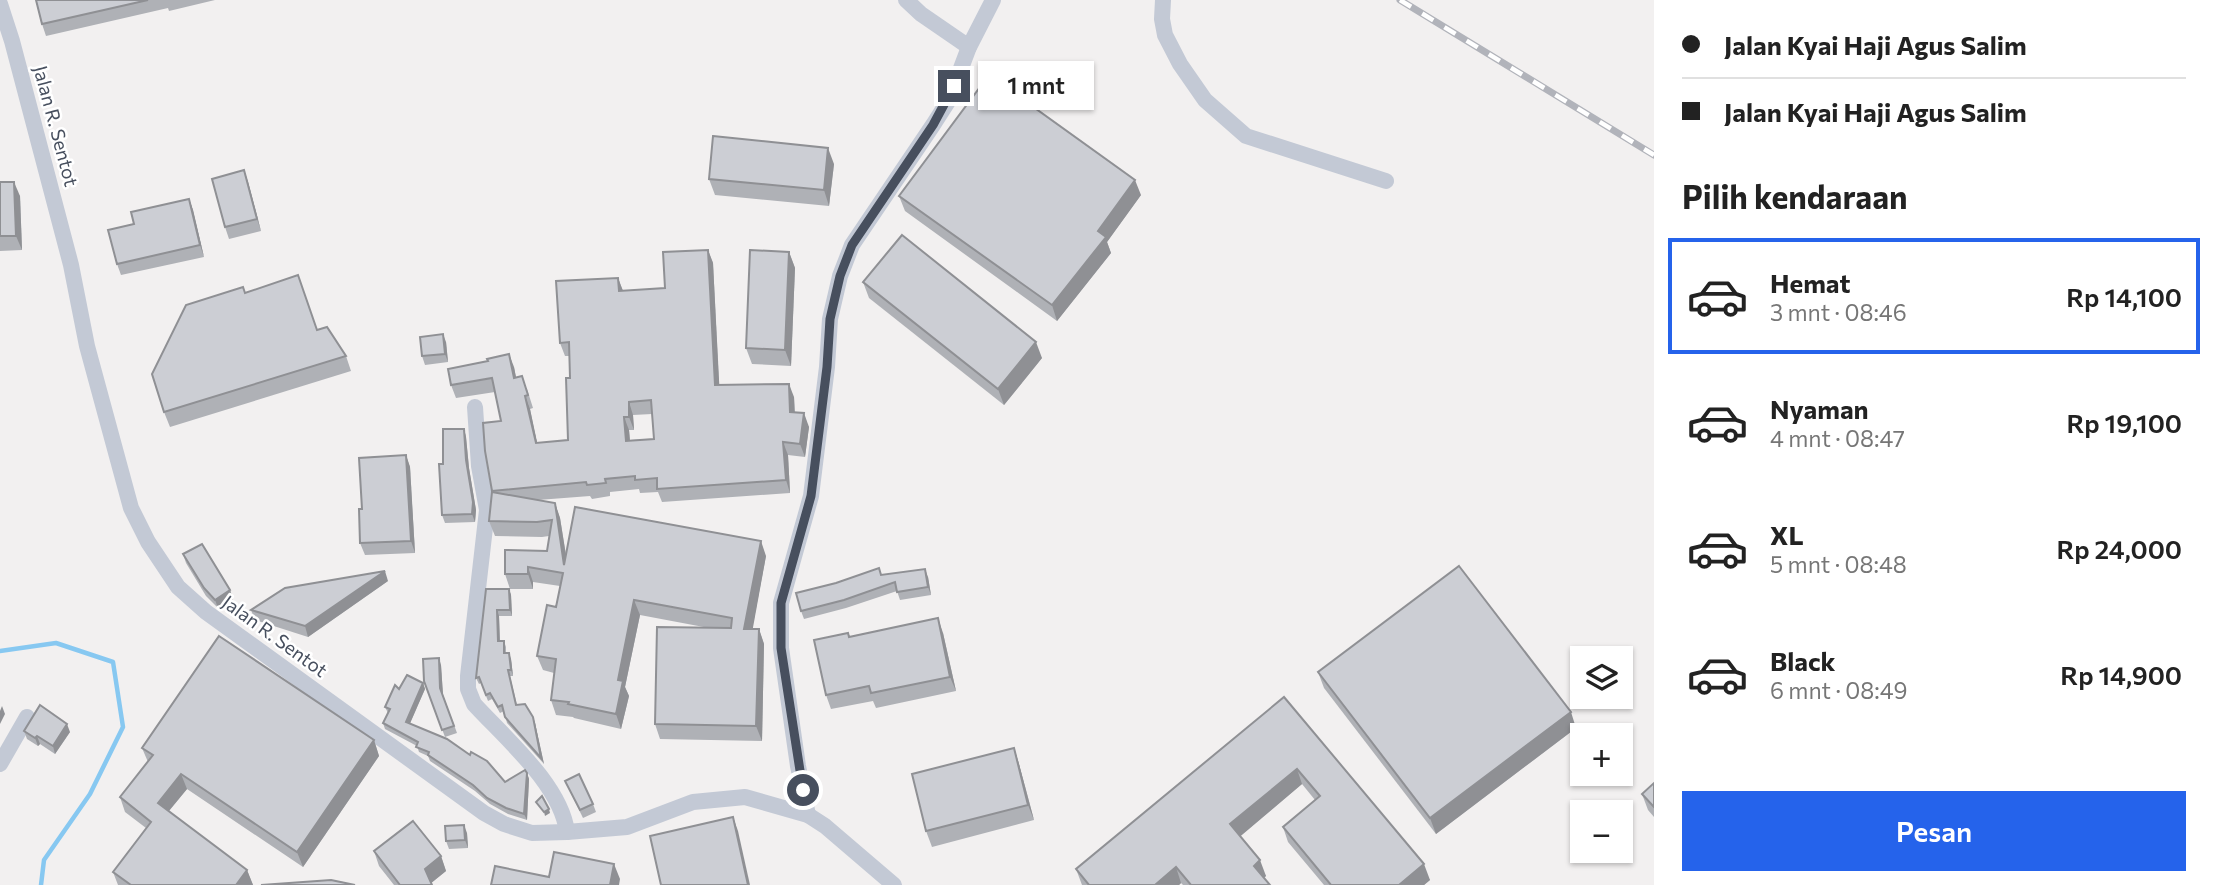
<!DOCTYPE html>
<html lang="id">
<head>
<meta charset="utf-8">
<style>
  :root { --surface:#fff; --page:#f2f2f2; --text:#222; --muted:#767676; --line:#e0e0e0; --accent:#2563eb }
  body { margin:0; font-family:Commissioner,sans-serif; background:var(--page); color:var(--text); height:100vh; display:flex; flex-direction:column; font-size:26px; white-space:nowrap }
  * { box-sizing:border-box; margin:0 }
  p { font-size:23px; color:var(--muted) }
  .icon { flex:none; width:38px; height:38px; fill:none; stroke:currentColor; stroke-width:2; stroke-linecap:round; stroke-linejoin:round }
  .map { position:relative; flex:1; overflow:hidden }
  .side { display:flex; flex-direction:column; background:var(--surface); width:560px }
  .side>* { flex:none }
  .banner { display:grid; align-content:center; height:154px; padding:0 28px; background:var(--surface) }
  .buttons { position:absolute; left:1570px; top:646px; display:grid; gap:14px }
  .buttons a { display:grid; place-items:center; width:63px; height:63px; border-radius:0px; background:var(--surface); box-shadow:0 2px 5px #0004; font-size:35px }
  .end { position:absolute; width:32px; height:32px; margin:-16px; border:9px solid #474f5e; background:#fff; box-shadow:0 0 0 4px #fff }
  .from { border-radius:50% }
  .bubble { position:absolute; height:49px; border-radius:0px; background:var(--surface); box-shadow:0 2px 5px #0004; font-size:23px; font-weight:600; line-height:49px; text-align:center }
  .banner b { display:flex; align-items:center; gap:24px; height:66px; font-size:26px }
  .banner b+b { border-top:2px solid var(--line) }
  .banner i { width:18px; height:18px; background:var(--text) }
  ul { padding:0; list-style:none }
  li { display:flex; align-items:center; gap:21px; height:116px; margin:0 14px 10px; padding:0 14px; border:4px solid transparent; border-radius:0px }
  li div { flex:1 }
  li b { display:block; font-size:26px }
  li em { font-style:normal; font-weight:600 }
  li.on { border-color:var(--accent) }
  li>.icon { width:63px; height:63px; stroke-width:1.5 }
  h2 { padding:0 28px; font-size:32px; line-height:84px }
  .primary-button { display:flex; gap:14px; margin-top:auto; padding:14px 28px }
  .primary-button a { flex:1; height:80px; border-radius:0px; background:var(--accent); color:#fff; font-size:28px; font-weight:600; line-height:80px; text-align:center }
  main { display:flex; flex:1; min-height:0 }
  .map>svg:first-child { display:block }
</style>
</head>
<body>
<main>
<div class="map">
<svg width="1654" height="885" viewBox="0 0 1654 885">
  <rect width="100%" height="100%" fill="#f2f0f0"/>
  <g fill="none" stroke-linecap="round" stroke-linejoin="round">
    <!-- stream -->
    <path stroke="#87c8f1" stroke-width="4.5" d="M0,651L56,643L113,662L123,727L90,794L44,860L41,885"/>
    <!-- minor -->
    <g stroke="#c3c9d5" stroke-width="16">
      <path d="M906,0L921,14L969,47"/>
      <path d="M1163,0L1162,19L1165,35L1180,64L1205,100L1246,136L1386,181"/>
      <path d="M0,4L12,41L71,265L87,346L131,508L148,542L178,587L206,612L484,813L504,824L532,833L567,832L627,827L693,802L745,797L808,815L825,826L894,885"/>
      <path d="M475,407L479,466L487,510L468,676V689L474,704C505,738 561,785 567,832"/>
      <path d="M0,764L27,717"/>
      <path d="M808,815L798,766L781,648V603L811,496L827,367L830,319L840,276L852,245L933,125L949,100L969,47L993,0"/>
    </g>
    <defs>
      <path id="rail" d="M1400,0L1654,155"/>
    </defs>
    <!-- rail casing -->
    <use href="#rail" stroke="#b1b3ba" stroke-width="7"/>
    <!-- rail -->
    <use href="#rail" stroke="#fff" stroke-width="4.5" stroke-dasharray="13" stroke-linecap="butt"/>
  </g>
  <!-- wall -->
  <g fill="#afb1b6" fill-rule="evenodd">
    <path d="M36,0H215L169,11L168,8L46,36L42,24Z"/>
    <path d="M834,164L829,206L715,195L709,179Z"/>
    <path d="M244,170L248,182L261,231L229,239L225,227Z"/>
    <path d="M0,182L20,196L22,250L0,251Z"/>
    <path d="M1141,195L1107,242L1111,253L1057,321L905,211L899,196Z"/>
    <path d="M189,199L193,210L204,257L121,275L117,264L134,224Z"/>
    <path d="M708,250L713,263L719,385L794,397L795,412L809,427L805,457L788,455L790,493L662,502L658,492L640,493L639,489L610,492V496L592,499L590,496L538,500L555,503L560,518L566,556H766L752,629H759L764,644L762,741L660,739L655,724L709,628L640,615L625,687L629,696L621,729L574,718L573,717L556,715L551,700L554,673L543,670L537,656L556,607L560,586L533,582V589H510L505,574L547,551L549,536L542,537L495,536L489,521L492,492L485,451L501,421L495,392L456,398L451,385L514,367L516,378L527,389L533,408L530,409L537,443L568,440L570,378L569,356H565L560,343L618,278L623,291L665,288ZM652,414L654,439L630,440L629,430H634L633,415Z"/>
    <path d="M789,252L795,268L791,366L752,364L746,348Z"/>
    <path d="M863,282L1042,358L1004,405L869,298Z"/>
    <path d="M245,293L317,330L346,356L351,371L170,427L164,412Z"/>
    <path d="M446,342L448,362L425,365L422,356Z"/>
    <path d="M464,429L466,437L469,468L476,510L475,522L445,523L442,515L443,464Z"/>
    <path d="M406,455L410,467L415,553L365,555L360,543L362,509Z"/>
    <path d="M183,554L230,590L233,599L218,608L206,596L186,563Z"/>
    <path d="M881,575L928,577L931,595L900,600L897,591L846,608L804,619L801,611Z"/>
    <path d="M388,581L308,637L255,620L251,610Z"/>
    <path d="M486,589H509L511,595L512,616H499L500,641H504L506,647V653L511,659L513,676H510L517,705L533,717L535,723L544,764L507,723L504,711L500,713L492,699L488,701L481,683L479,684L476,678Z"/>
    <path d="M848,633L850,637L943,633L956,691L876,708L873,701L831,709L826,695Z"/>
    <path d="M441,665L443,695L457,733L445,737L424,681Z"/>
    <path d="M1318,672L1576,728L1436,834L1324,688Z"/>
    <path d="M423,683L425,689L410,723L505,782L527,773L529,779L527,820L508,814L490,804L475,791L430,761L428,756L419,752L417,746L385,729L383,723L388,713L385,707L399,689Z"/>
    <path d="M1284,697L1430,880L1424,885H1324L1288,842L1283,827L1315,800L1302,784L1240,836L1266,876L1264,878L1270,885H1183L1181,883L1179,885H1082L1076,869Z"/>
    <path d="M24,731L70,732L55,754L40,744L38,746L27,739Z"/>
    <path d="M374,740L379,756L303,867L187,789L169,811L247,870L253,885H118L113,872L146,828L125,812L120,797L148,762L142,748Z"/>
    <path d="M1014,748L1019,764L1034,820L932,847L926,831Z"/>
    <path d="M565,781L593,804L596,812L583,818Z"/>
    <path d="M1654,783V817L1648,810L1642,794Z"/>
    <path d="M467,833L468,848L449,849L446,841Z"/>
    <path d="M374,851L441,856L446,871L431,883L432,885H394L379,866Z"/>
  </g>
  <!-- shaded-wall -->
  <g fill="#8f9094">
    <path d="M828,148L834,164L829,206L824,190Z"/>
    <path d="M244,170L248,182L261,231L257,219Z"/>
    <path d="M1135,180L1141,195L1107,242L1111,253L1057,321L1052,305L1098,231Z"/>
    <path d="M14,182L20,196L22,250L16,236Z"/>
    <path d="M189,199L193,210L204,257L200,245Z"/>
    <path d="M708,250L713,263L720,399L715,385Z"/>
    <path d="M789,252L795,268L791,366L785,350Z"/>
    <path d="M618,278L623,291H619Z"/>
    <path d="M443,334L446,342L448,362L445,354Z"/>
    <path d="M1036,342L1042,358L1004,405L998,389Z"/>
    <path d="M509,354L514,367L519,392L514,378Z"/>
    <path d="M789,384L794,397L795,425L790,412Z"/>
    <path d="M525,396L530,409L540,456L536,443Z"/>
    <path d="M629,402L633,415L634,430L629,417Z"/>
    <path d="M804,413L809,427L805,457L800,444Z"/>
    <path d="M624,417L629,430L631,454L626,441Z"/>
    <path d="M464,429L466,437L469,468L476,510L475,522L472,514L466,460Z"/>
    <path d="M783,442L788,455L790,493L786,480Z"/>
    <path d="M406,455L410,467L415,553L411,541Z"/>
    <path d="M555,503L560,518L570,580L564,565Z"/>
    <path d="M761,541L766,556L750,644L744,629Z"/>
    <path d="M528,567L533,582V589L528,574Z"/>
    <path d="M925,569L928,577L931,595L928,587Z"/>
    <path d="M385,571L388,581L308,637L305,626Z"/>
    <path d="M509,589L511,595L512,616L510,610Z"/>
    <path d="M230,590L233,599L218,608L215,600Z"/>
    <path d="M634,600L640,615L625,687L629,696L621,729L616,714L618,680Z"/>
    <path d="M497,610L499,616L500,647L498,641Z"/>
    <path d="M938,618L943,633L956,691L950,677Z"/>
    <path d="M759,629L764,644L762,741L756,726Z"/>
    <path d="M509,653L511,659L513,676L511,670Z"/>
    <path d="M439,658L441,665L443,695L440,688Z"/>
    <path d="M423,683L425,689L408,728L406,722Z"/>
    <path d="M2,706L5,714L0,724V711Z"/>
    <path d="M1571,712L1576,728L1436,834L1430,818Z"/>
    <path d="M533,717L535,723L544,764L541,758Z"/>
    <path d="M67,724L70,732L55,754L53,746Z"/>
    <path d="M37,736L40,744L38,746L35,738Z"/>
    <path d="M374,740L379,756L303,867L297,852Z"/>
    <path d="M1014,748L1019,764L1034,820L1028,805Z"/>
    <path d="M1297,769L1302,784L1236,840L1230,824Z"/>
    <path d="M527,773L529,779L527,820L524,814Z"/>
    <path d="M181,774L187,789L163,818L158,803Z"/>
    <path d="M549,809L550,813L545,816L544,812Z"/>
    <path d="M733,817L738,831L750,885H748Z"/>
    <path d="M464,825L467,833L468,848L465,840Z"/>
    <path d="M441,856L446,871L430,884L425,869Z"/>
    <path d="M1260,860L1266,876L1259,882L1254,866Z"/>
    <path d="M614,864L620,879L619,885H610Z"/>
    <path d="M1424,864L1430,880L1424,885H1399Z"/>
    <path d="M1176,867L1181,883L1179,885H1155Z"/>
    <path d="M247,870L253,885H236Z"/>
  </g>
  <!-- building -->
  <g fill="#ccced4" stroke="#8f9094" stroke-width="2" fill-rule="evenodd">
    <path d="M36,0H148L42,24Z"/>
    <path d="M989,75L1135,180L1098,231L1106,237L1052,305L899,196Z"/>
    <path d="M713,136L828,148L824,190L709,179Z"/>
    <path d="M244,170L257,219L225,227L212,179Z"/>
    <path d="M0,182H14L16,236H0Z"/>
    <path d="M189,199L200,245L117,264L108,230L134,224L131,212Z"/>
    <path d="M902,235L1036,342L998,389L863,282Z"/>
    <path d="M708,250L715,385L789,384L790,412L804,413L800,444L783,442L786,480L657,489V478L635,480V476L605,479L606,483L587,485L586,482L492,491L485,451L483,423L501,421L492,378L451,385L448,369L488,361L487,359L509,354L514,378L522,376L528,395L525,396L536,443L568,440L566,378H570L569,342L560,343L556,281L618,278L619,291L665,288L663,252ZM651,400L654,439L626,441L624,417H629V402Z"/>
    <path d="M750,250L789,252L785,350L746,348Z"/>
    <path d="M298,275L317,330L327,327L346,356L164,412L152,374L186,305L243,287L245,293Z"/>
    <path d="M443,334L445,354L422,356L420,337Z"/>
    <path d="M443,429H464L466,460L473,502L472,514L442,515L439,464H443Z"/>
    <path d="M406,455L411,541L360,543L359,509H362L359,458Z"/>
    <path d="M492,492L555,503L564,565L575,507L761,541L744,629H759L756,726L655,724L657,627L731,628L732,618L634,600L618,680L623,681L616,714L568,704L569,702L551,700L556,659L537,656L547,605L556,607L563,573L528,567V574H505V550L547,551L552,520L537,522L489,521Z"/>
    <path d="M202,544L230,590L215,600L204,588L183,554Z"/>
    <path d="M1459,566L1571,712L1430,818L1318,672Z"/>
    <path d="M879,568L881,575L925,569L928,587L897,592L895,582L844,600L801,611L796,593L836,583Z"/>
    <path d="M385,571L305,626L251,610L285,588Z"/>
    <path d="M486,589H509L510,610H497L498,641H504V653H509L511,670H508L516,705L525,704L533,717L541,758L505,717L502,705L498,707L490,693L486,695L479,677L476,678Z"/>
    <path d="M938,618L950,677L871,693L869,686L826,695L814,640L848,633L849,637Z"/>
    <path d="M219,636L374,740L297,852L181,774L158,803L247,870L236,885H131L113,872L151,822L120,797L153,755L142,748Z"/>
    <path d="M439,658L440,688L454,726L442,730L424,681L423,659Z"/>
    <path d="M407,675L423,683L406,722L447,739L470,755L471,752L487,761L505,782L525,770L527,773L524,814L506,808L487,798L473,785L428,755L429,752L416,747L418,742L383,723L390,709L385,707L395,685L399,689Z"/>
    <path d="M1284,697L1424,864L1399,885H1331L1283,827L1320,796L1297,769L1230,824L1260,860L1254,866L1270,885H1191L1176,867L1155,885H1089L1076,869Z"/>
    <path d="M40,705L67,724L53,746L37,736L35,738L24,731Z"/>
    <path d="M1014,748L1028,805L926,831L912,774Z"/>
    <path d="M579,774L593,804L580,810L565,781Z"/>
    <path d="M1654,783V807L1642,794Z"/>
    <path d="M542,796L549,809L544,812L536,802Z"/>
    <path d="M733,817L748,885H661L650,836Z"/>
    <path d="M413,821L441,856L425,869L432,885H400L374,851Z"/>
    <path d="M464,825L465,840L446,841L445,826Z"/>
    <path d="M554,852L614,864L610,885H491L495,866L549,877Z"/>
    <path d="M331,880L355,885H261Z"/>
  </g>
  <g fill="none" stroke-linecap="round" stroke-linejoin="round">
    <!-- route -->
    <path stroke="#474f5e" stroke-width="9" d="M803,790L781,648V603L811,496L827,367L830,319L840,276L852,245L933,125L954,86"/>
  </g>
  <g text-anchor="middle" stroke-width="5" stroke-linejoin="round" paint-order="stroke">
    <!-- street labels -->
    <g font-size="19" fill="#474f5e" stroke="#fff">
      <text transform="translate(56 126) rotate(75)" y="7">Jalan R. Sentot</text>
      <text transform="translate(275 636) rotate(36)" y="7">Jalan R. Sentot</text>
    </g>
  </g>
</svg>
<div class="buttons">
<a><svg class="icon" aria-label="layers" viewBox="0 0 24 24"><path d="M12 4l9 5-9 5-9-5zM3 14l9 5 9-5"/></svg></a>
<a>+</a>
<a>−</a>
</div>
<i class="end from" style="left:803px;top:790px"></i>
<i class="end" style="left:954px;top:86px"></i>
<div class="bubble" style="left:978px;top:61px;width:116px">1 mnt</div>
</div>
<section class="side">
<div class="banner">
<b><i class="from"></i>Jalan Kyai Haji Agus Salim</b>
<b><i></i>Jalan Kyai Haji Agus Salim</b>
</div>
<h2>Pilih kendaraan</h2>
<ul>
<li class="on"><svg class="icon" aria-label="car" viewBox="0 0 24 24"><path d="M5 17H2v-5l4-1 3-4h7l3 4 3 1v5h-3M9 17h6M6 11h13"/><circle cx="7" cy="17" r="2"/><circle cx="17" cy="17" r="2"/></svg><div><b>Hemat</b><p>3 mnt · 08:46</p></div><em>Rp 14,100</em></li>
<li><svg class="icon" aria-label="car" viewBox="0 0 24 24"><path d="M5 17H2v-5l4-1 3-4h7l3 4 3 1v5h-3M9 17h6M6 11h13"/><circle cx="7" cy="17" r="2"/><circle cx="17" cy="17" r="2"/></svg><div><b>Nyaman</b><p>4 mnt · 08:47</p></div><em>Rp 19,100</em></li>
<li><svg class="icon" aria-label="car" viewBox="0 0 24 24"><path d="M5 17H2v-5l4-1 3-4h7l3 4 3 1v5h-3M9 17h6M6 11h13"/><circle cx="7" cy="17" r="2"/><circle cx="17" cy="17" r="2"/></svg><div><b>XL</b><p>5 mnt · 08:48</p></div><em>Rp 24,000</em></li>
<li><svg class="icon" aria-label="car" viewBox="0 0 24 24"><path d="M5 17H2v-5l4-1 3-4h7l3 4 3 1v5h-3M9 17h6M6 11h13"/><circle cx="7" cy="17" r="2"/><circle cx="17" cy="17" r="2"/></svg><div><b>Black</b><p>6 mnt · 08:49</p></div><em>Rp 14,900</em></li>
</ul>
<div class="primary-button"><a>Pesan</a></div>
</section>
</main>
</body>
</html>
